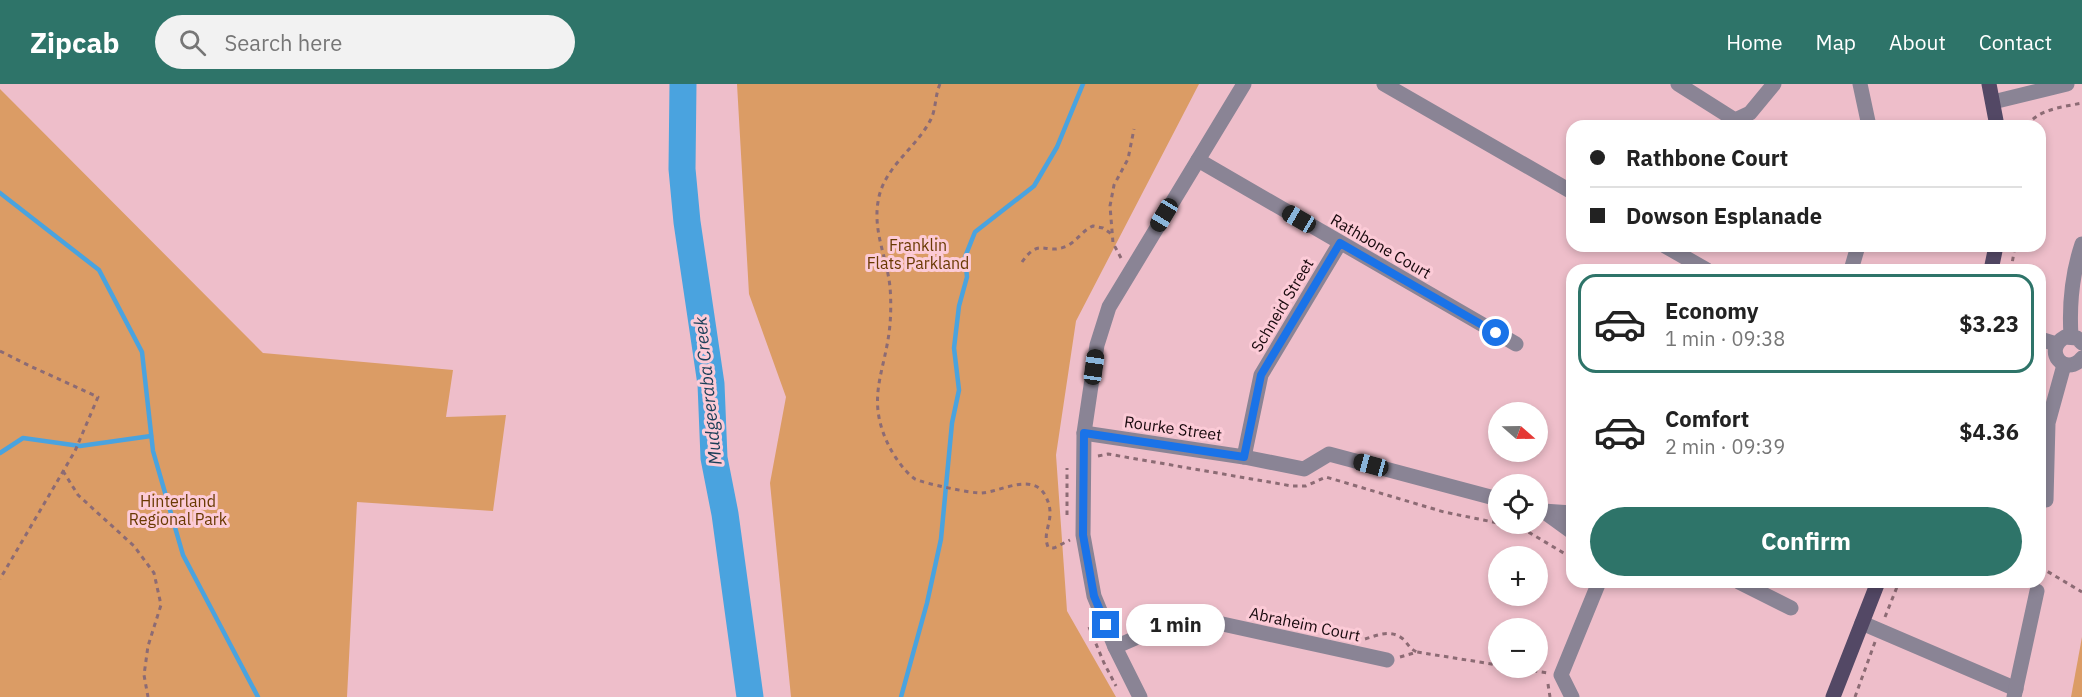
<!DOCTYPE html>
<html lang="en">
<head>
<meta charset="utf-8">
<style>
  :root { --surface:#fff; --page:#f2f2f2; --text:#222; --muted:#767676; --line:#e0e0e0; --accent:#2e7469 }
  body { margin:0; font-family:"IBM Plex Sans",sans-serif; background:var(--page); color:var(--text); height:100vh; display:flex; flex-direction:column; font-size:22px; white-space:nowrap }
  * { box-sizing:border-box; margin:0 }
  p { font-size:20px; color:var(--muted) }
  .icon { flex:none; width:33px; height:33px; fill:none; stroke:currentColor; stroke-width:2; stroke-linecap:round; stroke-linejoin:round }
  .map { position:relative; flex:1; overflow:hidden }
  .panel { position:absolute; left:1566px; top:180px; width:480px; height:324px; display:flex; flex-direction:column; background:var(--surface); border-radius:18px; box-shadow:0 3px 9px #0003 }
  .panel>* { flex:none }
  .guide { position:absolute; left:1566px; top:36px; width:480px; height:132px; border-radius:18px; box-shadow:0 3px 9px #0003; display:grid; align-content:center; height:132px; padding:0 24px; background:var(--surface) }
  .needle { width:39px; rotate:110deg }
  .controls { position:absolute; left:1488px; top:318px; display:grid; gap:12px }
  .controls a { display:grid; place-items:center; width:60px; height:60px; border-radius:50%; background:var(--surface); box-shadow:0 3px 9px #0003; font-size:30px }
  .end { position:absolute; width:27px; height:27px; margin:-14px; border:8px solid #1a73e8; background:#fff; box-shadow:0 0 0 3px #fff }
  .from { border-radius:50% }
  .bubble { position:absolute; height:42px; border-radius:21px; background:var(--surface); box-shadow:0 3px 9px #0003; font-size:20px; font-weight:700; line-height:42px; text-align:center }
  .car { position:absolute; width:18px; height:36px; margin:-18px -9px; border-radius:8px; box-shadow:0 0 4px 2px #0007; background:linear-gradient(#222 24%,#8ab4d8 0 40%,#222 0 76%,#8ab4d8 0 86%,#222 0) }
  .guide b { display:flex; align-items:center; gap:21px; height:57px; font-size:22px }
  .guide b+b { border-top:2px solid var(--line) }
  .guide i { width:15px; height:15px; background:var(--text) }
  ul { padding:10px 0 0; list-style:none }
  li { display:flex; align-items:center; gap:18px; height:99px; margin:0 12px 9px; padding:0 12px; border:3px solid transparent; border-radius:18px }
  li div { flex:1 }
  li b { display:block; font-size:22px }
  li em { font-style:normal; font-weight:700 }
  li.selected { border-color:var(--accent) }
  li>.icon { width:54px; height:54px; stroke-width:1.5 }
  .button { display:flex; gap:12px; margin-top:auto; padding:12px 24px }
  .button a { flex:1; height:69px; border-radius:36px; background:var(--accent); color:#fff; font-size:24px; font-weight:700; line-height:69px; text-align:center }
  header { display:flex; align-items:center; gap:36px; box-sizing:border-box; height:84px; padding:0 30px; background:var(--accent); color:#fff }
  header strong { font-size:28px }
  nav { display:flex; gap:33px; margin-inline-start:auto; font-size:21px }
  .search { width:420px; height:54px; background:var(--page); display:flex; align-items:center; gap:15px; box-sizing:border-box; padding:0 21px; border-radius:33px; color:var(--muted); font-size:22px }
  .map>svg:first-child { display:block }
</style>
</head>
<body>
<header>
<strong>Zipcab</strong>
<div class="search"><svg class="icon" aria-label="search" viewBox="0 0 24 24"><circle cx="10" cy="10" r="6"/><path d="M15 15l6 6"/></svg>Search here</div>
<nav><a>Home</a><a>Map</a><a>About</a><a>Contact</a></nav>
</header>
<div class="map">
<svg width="2082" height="613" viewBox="0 0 2082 613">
  <rect width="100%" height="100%" fill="#eebeca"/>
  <!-- green -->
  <g fill="#db9c65">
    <path d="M737,0H1199L1076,237L1056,371L1067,527L1116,613H791L770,399L786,313L749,210Z"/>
    <path d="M0,5L263,269L453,286L446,333L506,331L493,427L357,418L347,613H0Z"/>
    <path d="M2082,553V613H2071Z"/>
  </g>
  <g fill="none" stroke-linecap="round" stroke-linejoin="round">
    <!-- stream -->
    <g stroke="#4aa3df" stroke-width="4.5">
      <path d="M0,109L99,186L142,268L153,367L183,471L258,613"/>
      <path d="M0,369L23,354L80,362L151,352"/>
      <path d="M901,613L927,519L941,455L952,339L959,306L954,264L959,222L967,193L965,173L975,148L1034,102L1057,63L1083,0"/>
    </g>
    <!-- river -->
    <path stroke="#4aa3df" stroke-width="27" d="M683,0L682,85L687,138L711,300L714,374L725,430L750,613"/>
    <!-- path -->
    <g stroke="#8c6b74" stroke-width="3" stroke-dasharray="4.5 4.5" stroke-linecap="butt">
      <path d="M940,0C935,11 936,25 931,35C916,65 883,83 878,118C873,148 887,174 890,203C891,215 891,228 890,240C886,288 864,314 890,364C896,375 905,388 915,395C922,399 974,410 982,409C1000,408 1032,388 1045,411C1058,435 1041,445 1048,463L1054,464L1070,456"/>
      <path d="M2027,42C2038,25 2063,23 2082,19"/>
      <path d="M1121,174L1113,159L1110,122L1114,101L1128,75L1134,45"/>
      <path d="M1022,178C1040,152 1045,172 1067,162C1077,157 1083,146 1093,142L1103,144L1113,151"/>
      <path d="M2011,186L2015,162"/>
      <path d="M0,267L30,282L98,313L75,367L0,495"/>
      <path d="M1098,372L1108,370L1292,402H1306L1326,393L1444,428L1498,439"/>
      <path d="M63,387L78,411L134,462L154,489L161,521L148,562L144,591L148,613"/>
      <path d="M1067,431V384"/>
      <path d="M1503,440L1525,446L1572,474"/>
      <path d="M2040,483L2082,508"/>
      <path d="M1885,533L1899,498"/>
      <path d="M1089,543L1104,579L1116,602"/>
      <path d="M1365,555C1378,551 1391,545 1403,555C1408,560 1410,565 1417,568"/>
      <path d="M1400,573L1417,568L1498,581"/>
      <path d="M1515,584L1548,589"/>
      <path d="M1548,600L1550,613"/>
      <path d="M1855,613L1875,558"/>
    </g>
    <!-- minor -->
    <g stroke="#8a8495" stroke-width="15">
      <path d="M1384,0L1572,108"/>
      <path d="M1678,0L1735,36L1750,29L1774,0"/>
      <path d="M1860,0L1869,42"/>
      <path d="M1993,18L2067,0"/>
      <path d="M1198,76L1516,260"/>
      <path d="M1665,162L1707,186"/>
      <path d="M1851,186L1858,162"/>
      <path d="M2071,252C2069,220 2072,190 2082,160"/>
      <path d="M2040,255L2056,260"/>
      <path d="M2082,259L2077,254L2065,253C2042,266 2065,294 2082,274"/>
      <path d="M1084,349L1244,373L1304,385L1329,370L1498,415"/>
      <path d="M1244,373L1261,291L1340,159"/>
      <path d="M2046,416L2048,339L2064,281"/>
      <path d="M1543,427L1572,448"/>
      <path d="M1543,427L1572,429"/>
      <path d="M1739,498L1791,524"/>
      <path d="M1862,539L2016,605"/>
      <path d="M1115,563L1186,532L1387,576"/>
      <path d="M1140,613L1115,563L1094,512L1083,451L1084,349L1097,261L1109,223L1244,0"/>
      <path d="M1572,613L1561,591L1599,498"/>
      <path d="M2014,613L2037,507"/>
    </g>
    <!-- major -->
    <g stroke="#534865" stroke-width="15">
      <path d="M1989,0L1997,42"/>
      <path d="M1991,186L1996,162"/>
      <path d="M1833,613L1878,498"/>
    </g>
  </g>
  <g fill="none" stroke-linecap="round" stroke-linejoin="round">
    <!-- route -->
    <path stroke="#1a73e8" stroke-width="8" d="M1106,541L1094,512L1083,451L1084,349L1244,373L1261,291L1340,159L1496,249"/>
  </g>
  <g text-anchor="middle" stroke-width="6" stroke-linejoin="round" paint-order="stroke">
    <!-- park labels -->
    <g font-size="16" fill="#693902" stroke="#fccbd7">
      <text x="918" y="167">Franklin<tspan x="918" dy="18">Flats Parkland</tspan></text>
      <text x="178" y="423">Hinterland<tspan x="178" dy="18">Regional Park</tspan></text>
    </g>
    <!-- street labels -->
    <g font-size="16" fill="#17080c" stroke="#fccbd7">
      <text transform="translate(1381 162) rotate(30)" y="6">Rathbone Court</text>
      <text transform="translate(1282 221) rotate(-59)" y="6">Schneid Street</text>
      <text transform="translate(1173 344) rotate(8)" y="6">Rourke Street</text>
      <text transform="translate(1305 540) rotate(12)" y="6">Abraheim Court</text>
    </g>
    <!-- water labels -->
    <g font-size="18" font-style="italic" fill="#1a3f58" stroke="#fccbd7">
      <text transform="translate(708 307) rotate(-96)" y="6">Mudgeeraba Creek</text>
    </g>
  </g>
</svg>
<div class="controls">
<a><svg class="needle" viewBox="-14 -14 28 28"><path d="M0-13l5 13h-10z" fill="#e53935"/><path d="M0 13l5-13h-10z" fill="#767676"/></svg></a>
<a><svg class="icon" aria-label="locate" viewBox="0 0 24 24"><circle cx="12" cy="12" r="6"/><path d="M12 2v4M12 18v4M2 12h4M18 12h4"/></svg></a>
<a>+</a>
<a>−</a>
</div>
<i class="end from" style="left:1496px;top:249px"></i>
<i class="end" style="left:1106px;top:541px"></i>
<div class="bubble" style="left:1126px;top:520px;width:99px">1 min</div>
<i class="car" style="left:1164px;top:131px;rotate:211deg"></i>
<i class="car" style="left:1299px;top:135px;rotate:300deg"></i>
<i class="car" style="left:1094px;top:283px;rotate:8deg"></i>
<i class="car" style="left:1371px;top:381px;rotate:285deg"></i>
<div class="guide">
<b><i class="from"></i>Rathbone Court</b>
<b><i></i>Dowson Esplanade</b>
</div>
<section class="panel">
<ul>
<li class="selected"><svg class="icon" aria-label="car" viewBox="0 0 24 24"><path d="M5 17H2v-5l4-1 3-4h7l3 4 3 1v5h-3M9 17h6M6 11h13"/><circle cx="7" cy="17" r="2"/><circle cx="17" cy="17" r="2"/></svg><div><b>Economy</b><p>1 min · 09:38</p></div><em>$3.23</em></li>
<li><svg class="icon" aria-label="car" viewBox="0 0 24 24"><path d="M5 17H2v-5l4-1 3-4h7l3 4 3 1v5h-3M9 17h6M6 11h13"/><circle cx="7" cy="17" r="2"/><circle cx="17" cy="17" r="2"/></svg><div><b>Comfort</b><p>2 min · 09:39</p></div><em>$4.36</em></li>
</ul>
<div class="button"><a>Confirm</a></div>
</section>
</div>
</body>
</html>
